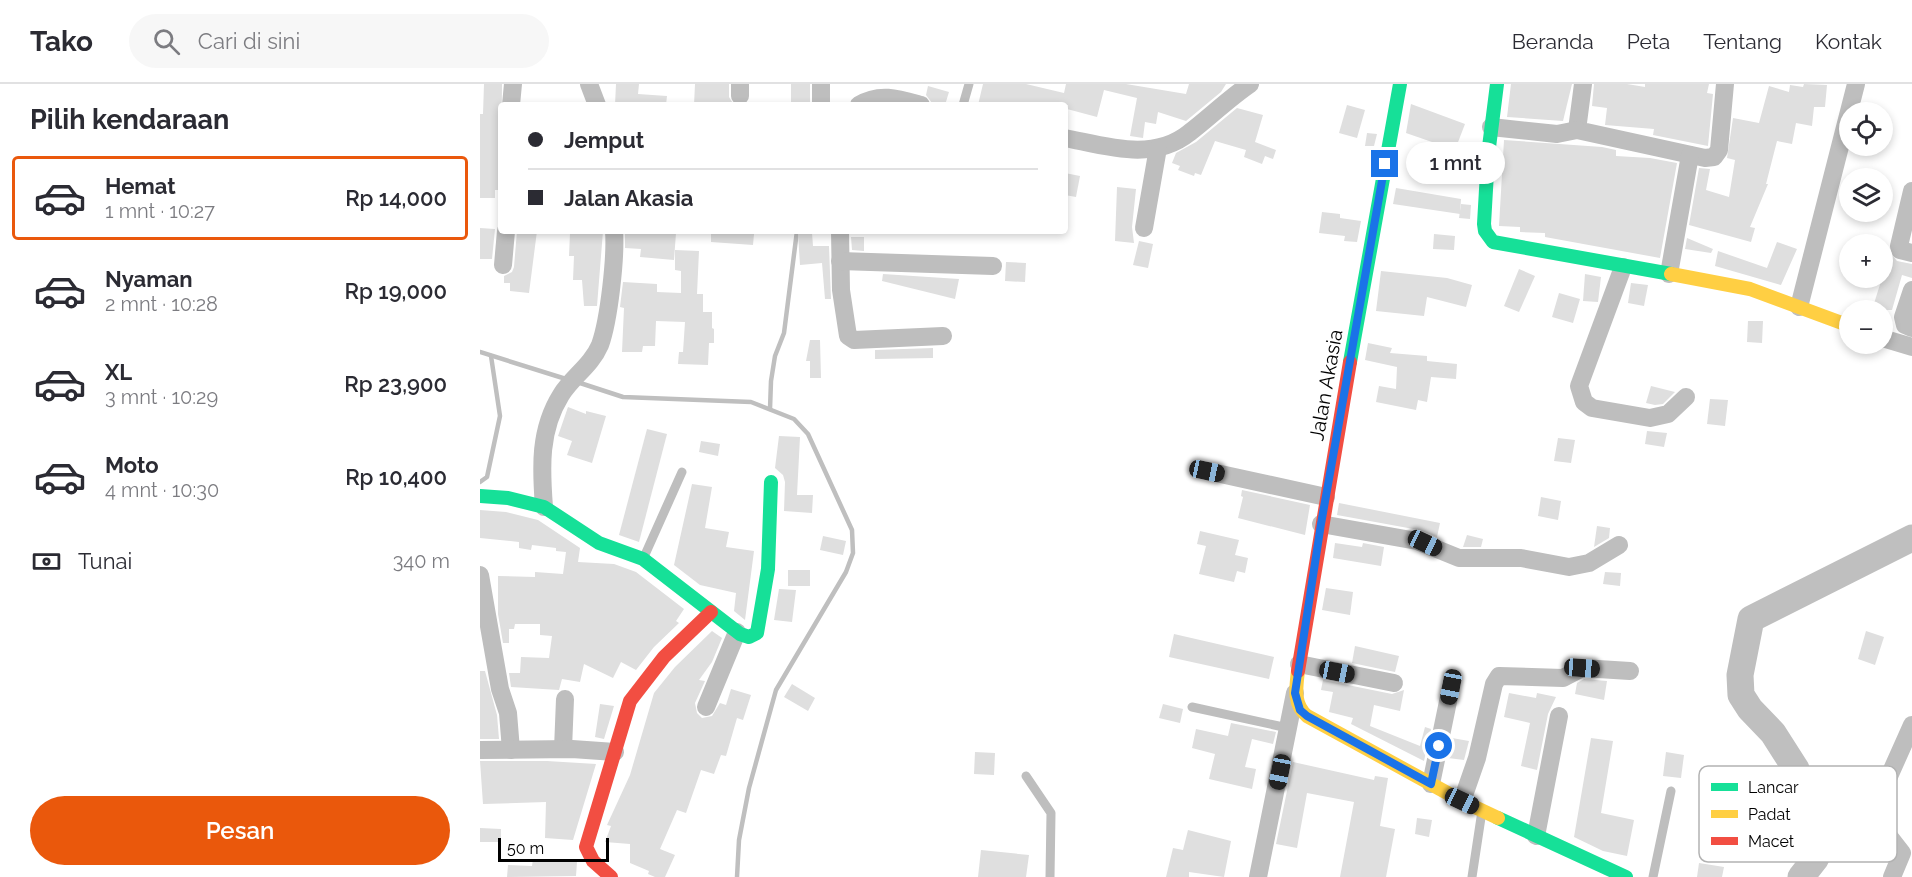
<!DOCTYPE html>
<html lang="id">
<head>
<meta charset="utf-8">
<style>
  :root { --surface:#fff; --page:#f7f7f7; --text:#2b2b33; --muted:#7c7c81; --line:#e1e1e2; --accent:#ea580c }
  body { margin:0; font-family:Raleway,sans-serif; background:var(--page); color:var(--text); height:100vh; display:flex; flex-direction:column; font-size:22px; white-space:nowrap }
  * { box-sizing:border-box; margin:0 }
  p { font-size:20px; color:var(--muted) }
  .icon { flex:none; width:33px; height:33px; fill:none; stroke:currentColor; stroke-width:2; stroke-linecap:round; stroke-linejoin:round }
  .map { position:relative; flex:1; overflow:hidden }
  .sheet { display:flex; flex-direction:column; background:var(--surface); width:480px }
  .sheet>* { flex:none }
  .banner { position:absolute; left:18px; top:18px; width:570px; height:132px; border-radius:6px; box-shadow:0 3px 9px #0003; display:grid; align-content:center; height:132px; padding:0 30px; background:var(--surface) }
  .buttons { position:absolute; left:1359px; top:18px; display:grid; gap:12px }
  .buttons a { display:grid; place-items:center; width:54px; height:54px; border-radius:50%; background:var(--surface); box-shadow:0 3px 9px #0003; font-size:30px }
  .scale { position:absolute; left:18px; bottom:15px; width:111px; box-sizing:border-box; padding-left:6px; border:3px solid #000; border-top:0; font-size:16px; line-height:21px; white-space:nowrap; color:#000; -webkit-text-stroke:4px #fff; paint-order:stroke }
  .end { position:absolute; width:27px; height:27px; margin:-14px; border:8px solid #1a73e8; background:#fff; box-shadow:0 0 0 3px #fff }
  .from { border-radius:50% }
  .bubble { position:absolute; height:42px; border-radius:21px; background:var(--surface); box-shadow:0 3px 9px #0003; font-size:20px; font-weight:600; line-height:42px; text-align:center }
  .car { position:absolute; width:18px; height:36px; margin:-18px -9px; border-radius:8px; box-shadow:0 0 4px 2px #0007; background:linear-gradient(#222 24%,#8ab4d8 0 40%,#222 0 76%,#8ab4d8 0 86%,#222 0) }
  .banner b { display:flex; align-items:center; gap:21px; height:57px; font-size:22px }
  .banner b+b { border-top:2px solid var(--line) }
  .banner i { width:15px; height:15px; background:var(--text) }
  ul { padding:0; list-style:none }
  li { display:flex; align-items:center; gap:18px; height:84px; margin:0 12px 9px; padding:0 18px; border:3px solid transparent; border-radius:6px }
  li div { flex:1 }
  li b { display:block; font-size:22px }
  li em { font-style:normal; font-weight:600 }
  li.selected { border-color:var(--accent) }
  li>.icon { width:54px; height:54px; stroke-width:1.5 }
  h2 { padding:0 30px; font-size:27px; line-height:72px }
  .pay { display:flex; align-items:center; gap:15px; height:66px; padding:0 30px; font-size:22px }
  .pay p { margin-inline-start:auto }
  .primary-button { display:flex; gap:12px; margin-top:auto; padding:12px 30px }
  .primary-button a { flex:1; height:69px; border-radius:36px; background:var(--accent); color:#fff; font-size:24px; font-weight:600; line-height:69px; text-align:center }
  header { display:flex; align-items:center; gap:36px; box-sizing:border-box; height:84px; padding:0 30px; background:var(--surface); border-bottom:2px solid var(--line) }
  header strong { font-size:28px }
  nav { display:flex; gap:33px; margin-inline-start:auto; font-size:21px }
  .search { width:420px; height:54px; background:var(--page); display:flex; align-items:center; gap:15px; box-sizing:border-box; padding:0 21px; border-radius:33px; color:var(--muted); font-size:22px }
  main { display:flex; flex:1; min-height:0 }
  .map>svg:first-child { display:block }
</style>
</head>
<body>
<header>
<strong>Tako</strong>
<div class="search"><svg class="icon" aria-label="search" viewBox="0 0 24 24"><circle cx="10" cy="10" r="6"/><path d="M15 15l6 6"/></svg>Cari di sini</div>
<nav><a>Beranda</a><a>Peta</a><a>Tentang</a><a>Kontak</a></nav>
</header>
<main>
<section class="sheet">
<h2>Pilih kendaraan</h2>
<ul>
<li class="selected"><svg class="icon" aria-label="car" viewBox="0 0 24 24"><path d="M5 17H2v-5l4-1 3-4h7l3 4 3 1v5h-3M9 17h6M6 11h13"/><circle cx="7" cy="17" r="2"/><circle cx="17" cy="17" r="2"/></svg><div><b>Hemat</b><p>1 mnt · 10:27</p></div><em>Rp 14,000</em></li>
<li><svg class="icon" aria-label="car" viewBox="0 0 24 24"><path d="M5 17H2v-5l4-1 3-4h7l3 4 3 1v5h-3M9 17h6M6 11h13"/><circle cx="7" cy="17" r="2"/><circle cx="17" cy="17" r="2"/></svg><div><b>Nyaman</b><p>2 mnt · 10:28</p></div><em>Rp 19,000</em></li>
<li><svg class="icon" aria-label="car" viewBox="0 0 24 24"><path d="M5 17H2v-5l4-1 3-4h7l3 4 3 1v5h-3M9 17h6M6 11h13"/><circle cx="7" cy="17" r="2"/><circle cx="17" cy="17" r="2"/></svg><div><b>XL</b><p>3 mnt · 10:29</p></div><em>Rp 23,900</em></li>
<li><svg class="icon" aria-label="car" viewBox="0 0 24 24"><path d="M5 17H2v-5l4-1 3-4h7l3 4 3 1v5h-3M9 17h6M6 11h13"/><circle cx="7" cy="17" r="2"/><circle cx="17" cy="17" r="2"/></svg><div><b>Moto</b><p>4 mnt · 10:30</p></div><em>Rp 10,400</em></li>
</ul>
<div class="pay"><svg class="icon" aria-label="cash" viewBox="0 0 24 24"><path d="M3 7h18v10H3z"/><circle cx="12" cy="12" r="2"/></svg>Tunai<p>340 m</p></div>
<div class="primary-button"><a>Pesan</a></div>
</section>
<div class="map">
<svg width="1432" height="793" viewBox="0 0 1432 793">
  <rect width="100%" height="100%" fill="#fff"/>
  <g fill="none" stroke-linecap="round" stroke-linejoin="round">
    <!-- stream -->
    <g stroke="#bfbfbf" stroke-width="4.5">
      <path d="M0,268L86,295"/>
      <path d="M97,298L143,313L271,318L314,335L328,350L372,446L373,469L366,488L296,606L269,704L259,756L257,793"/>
      <path d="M290,325L291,297L295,272L304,249L317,147"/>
      <path d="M0,398L7,393L20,332L11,272"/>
    </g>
    <!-- river -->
    <path stroke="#bfbfbf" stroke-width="27" d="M1321,793L1336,774L1333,727L1316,685L1293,649L1270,625L1261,611L1260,591L1271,535L1432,454"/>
  </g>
  <!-- building -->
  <g fill="#dfdfdf">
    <path d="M4,0H22L21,106H15V114H0V30H3Z"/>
    <path d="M136,0H159L158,10L187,12L186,21H135Z"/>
    <path d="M215,0H249V13L254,21H214Z"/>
    <rect x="311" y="0" width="19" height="18"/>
    <path d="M503,0H546L584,9L586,0H646L706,10L709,0H746L741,8L706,37L678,28L676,40L665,38L663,54L650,52L657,14L624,6L617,33L587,25L588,21H498Z"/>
    <path d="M1031,0H1092L1083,37L1027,33Z"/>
    <path d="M1114,0H1147L1165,3V0H1229L1227,9L1233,10L1228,62L1173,51L1174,45L1125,41L1127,24L1112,22Z"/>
    <path d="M1324,0L1347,1L1345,23H1334L1332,42L1316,39L1312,60L1297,57L1286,100H1288L1270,143L1275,144L1271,158L1209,141L1219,84L1230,85L1226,106L1249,113L1255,76L1247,74L1253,34L1279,39L1289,2L1309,8L1310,1L1323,3Z"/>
    <path d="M448,2L469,8L465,21L452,19L446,11Z"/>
    <path d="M931,20L985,40L975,66L926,49Z"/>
    <path d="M867,21L885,26L877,54L859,49Z"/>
    <path d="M757,24L783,31L775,58L796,66L793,75L785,72L782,80L764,73L766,66L735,57L721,91L715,89L714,92L698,86L700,82L692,79L696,69L716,58Z"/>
    <path d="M887,49L897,50L894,62H885Z"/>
    <path d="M1024,56L1122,63L1136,66V72L1170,74L1197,79L1180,174L1065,153V149L1040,148V143L1019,142Z"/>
    <path d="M585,89L600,92L596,113L585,111Z"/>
    <path d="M637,103L656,105L652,143L654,159L635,157Z"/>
    <path d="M916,104L981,115L980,130L913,120Z"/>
    <path d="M981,120L991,121L990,135L979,134Z"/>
    <path d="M842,128L860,130V134L881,137L877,158L864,157L865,152L839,149Z"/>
    <path d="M0,144L15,145L12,175H0Z"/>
    <path d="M37,147H57L49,209L30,207V199H24V192L32,188L34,183Z"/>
    <path d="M112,147H123L117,222H104L102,196H93L94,172H89L90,149H112Z"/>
    <path d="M145,147L196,149L194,176L160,173L161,165L145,164Z"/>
    <path d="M231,147L274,150L273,161L231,158Z"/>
    <path d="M332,149L333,162H349L351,215H345L342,179L320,181L318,150Z"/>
    <path d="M954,150L975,152L974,166L953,165Z"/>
    <path d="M371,153H384V167L372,166Z"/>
    <path d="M1207,154L1233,165L1231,169L1205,165Z"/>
    <path d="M659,157L673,160L668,184L653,181Z"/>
    <path d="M1297,158L1317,165L1301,201L1235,182L1238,167L1287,184Z"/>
    <path d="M1402,165L1409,167L1417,177L1432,180V194L1422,191L1412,226H1392L1402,194Z"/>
    <path d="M195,166L219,167L217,210H223V228H232V244L234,245V259H229L228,281L198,280L199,268H203L205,238L176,237L175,262H163L162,268H142L144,224L140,223L143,198L177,200V208L201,209V187L195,186Z"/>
    <path d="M526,178L546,179L545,198L525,197Z"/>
    <path d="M1039,185L1055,192L1039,228L1024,222Z"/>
    <path d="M901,187L967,194L992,201L986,223L947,213L944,232L896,227Z"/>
    <path d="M403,190L479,195L475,215L402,197Z"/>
    <path d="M1105,190L1121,193L1118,218L1103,217Z"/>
    <path d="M1151,199L1168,201L1164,222L1148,219Z"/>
    <path d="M1079,209L1100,215L1093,239L1072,233Z"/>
    <path d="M1268,237H1283L1282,259L1267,258Z"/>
    <path d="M330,256H340L341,294H330V277H326Z"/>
    <path d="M888,259L912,264L910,269L947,272V277L977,280L976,295L951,293L947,318L938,316L936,326L896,318L899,302L916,305L917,283L885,276Z"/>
    <path d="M453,264V274L395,275V266Z"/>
    <path d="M1171,302L1195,308L1183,320L1175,321L1166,319Z"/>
    <path d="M1230,315L1248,316L1245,342L1227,340Z"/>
    <path d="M88,323L106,330V327L126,332L112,379L87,371L92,357L78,352Z"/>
    <path d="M167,345L187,350L159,458L139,451Z"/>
    <path d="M1167,347L1187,349L1184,363L1165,360Z"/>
    <path d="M299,352L320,353L317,411H333L332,429L304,427L305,398L303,391L295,384Z"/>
    <path d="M1078,354L1095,356L1091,379L1074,377Z"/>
    <path d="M221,357L240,360L238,372L219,368Z"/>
    <path d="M212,400L232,403L225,444L249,448L246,463L274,467L265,536L254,527L256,509L220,501L194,481Z"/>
    <path d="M762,406L830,421L825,451L758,434L763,413L761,412Z"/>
    <path d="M1061,413L1081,417L1078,436L1058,432Z"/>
    <path d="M859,419L960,439L957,453L939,446L857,431Z"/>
    <path d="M0,426L26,428L58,436L100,464L98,478L134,480L156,488L204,525L196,537L199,539L174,563L156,586L141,578L133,594L104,580L100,598L82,595L79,606L31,603L29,589H40L41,573L69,574L72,552L60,551V540H35L34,545H29V559H23L18,530V492L55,493V488L83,490L86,468L76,467V464L52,461L51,466L39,464V458L0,454Z"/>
    <path d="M1117,442L1130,444L1129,454L1114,463Z"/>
    <path d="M720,447L759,456L755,471L768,474L765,489L757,487L754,498L719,490L726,462L717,460Z"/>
    <path d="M987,451L1003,455L1001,463H983Z"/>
    <path d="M343,452L366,457L363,471L340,466Z"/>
    <path d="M855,459L882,463L883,459L904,463L901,482L853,474Z"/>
    <rect x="308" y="486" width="22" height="16"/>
    <path d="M1125,488L1141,489L1140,502L1123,500Z"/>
    <path d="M846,504L873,508L870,531L842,526Z"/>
    <path d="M299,505L316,506L312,538L294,536Z"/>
    <path d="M232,547L242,554L232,578L219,596L225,597L215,619L217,629L222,634L232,632L240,619L246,621L251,605L271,611L263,636L257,634L246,672L241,671L234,690L221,686L206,729L197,726L180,765L195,771L185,793H175L168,790L169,787L150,779V760L125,758L131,742L127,741L150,691L174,609L195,583Z"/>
    <path d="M1386,547L1404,553L1395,581L1378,575Z"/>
    <path d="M694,550L794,573L789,595L689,573Z"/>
    <path d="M875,562L919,572L915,588L872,579Z"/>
    <path d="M0,587H5L17,631L19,655H0Z"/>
    <path d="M1104,595L1127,597L1124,616L1095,610L1097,599Z"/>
    <path d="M843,596L912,610L924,606L920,627L894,621L890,642L940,662L945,643L951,645L944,677L871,640L873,634L849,628L853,608L841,606Z"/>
    <path d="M312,600L335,614L328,627L304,613Z"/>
    <path d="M1029,609L1056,614L1057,609L1076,613L1068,630L1057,686L1041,682L1050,639L1024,633Z"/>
    <path d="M120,620L134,622L124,655L115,653Z"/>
    <path d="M683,620L703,625L700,639L679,634Z"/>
    <path d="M751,639L796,648L793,660L772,655L765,683L776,685L772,705L729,695L735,670L712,664L716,645L748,652Z"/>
    <path d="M972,654L989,657L984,676L968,674Z"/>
    <path d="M1111,654L1133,657L1121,729L1154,736L1147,772L1123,767L1094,753Z"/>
    <path d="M495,668L515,669L514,691L494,690Z"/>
    <path d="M1186,668L1204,671L1201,694L1183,692Z"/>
    <path d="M0,677H67L116,680L93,756L65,754L66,718L3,720Z"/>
    <path d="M813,678L894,696L895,692L908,694L900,742L915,745L906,793H860L874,718L827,709L817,764L796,760Z"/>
    <path d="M937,734L952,736L949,753L935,750Z"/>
    <path d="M0,744L21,745V758H0Z"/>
    <path d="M708,746L751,757L744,793L709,788V793H686L693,764L703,766Z"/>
    <path d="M501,766L549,771L546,793H498Z"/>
    <path d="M53,775L97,778L96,792L27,793L28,781L52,782Z"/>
    <path d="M1219,779L1244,783L1242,793H1217Z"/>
  </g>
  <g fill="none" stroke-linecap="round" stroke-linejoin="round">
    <!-- lane -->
    <g stroke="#bebebe" stroke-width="9">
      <path d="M483,21L489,0"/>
      <path d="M164,473L202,388"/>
      <path d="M712,623L808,644"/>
      <path d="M546,692L571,729L570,793"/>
      <path d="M992,793L1002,727"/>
      <path d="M1173,793L1191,707"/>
    </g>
    <!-- street -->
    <g stroke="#bebebe" stroke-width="18">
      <path d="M109,0L117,21"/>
      <path d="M341,0V21"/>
      <path d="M1103,0L1097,46L1225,74L1234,73L1239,66L1245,0"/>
      <path d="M260,12V0"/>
      <path d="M31,21L33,0"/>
      <path d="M379,21C400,8 420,15 441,21"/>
      <path d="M1011,43L1077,50L1097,46"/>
      <path d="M585,54C626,62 673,78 709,49C730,33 748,15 770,0"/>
      <path d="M1432,107L1419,162L1420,166L1432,169"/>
      <path d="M664,144L678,64"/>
      <path d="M360,147L361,206L368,252L374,256L463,252"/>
      <path d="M360,177L513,182"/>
      <path d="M23,181L26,147"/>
      <path d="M1143,183L1099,302L1104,318L1112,324L1170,334L1188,330L1206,313"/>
      <path d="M1189,190L1210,71"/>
      <path d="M1432,206L1423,233L1425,241L1432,244"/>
      <path d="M1319,223L1376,0"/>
      <path d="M1402,254L1432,263"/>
      <path d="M727,387L846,413"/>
      <path d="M64,423C61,384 59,346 81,311C92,293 111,282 120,261C129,236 136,173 134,147"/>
      <path d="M841,440L937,457L979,474H1041L1089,483L1109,479L1139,461"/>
      <path d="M0,491L20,605L28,629L31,666"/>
      <path d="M819,580L914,599"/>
      <path d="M226,623L257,548"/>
      <path d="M83,665L85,615"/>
      <path d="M0,666L92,665L135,668"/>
      <path d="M951,700L971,603"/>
      <path d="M982,717L997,674L1014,600L1019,592L1083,594L1102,584L1150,587"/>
      <path d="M1056,752L1079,632"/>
      <path d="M778,793L815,609"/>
      <path d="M1412,793L1422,769L1401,742L1398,717L1432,641"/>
    </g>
    <!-- fast -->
    <g stroke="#16e098" stroke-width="14">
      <path d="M1017,0L1008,71L1004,140L1005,147L1013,158L1191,190"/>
      <path d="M870,278L920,0"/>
      <path d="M0,412L28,414L64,423L119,459L163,475L260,550L269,553L277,549L288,485L291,398"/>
      <path d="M1018,734L1146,793"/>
    </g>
    <!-- slow -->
    <g stroke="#ffcf43" stroke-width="14">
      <path d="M1191,190L1270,205L1370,242"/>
      <path d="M818,587C816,604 813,620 827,632L982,717L1018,734"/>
    </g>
    <!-- jam -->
    <g stroke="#f24e42" stroke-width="14">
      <path d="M818,587L870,278"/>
      <path d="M131,793L113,777L106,763L150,617L184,573L231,528"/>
    </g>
  </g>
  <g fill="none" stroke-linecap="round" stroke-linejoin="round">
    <!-- route -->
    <path stroke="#1a73e8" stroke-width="8" d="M905,80L841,440L815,609L820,626L827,632L951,700L959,662"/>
  </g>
  <g text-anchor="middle" stroke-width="5" stroke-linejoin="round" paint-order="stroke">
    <!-- street labels -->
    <g font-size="20" fill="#000" stroke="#fff">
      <text transform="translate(846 301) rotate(-80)" y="7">Jalan Akasia</text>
    </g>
  </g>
  <!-- legend -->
  <rect x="1219" y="682" width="198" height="96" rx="9" fill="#fff" stroke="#b2b2b2" stroke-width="1.5"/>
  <rect x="1231" y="699" width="27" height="8" fill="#16e098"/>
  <rect x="1231" y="726" width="27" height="8" fill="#ffcf43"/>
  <rect x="1231" y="753" width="27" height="8" fill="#f24e42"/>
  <g font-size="16" fill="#000">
    <text x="1268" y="709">Lancar</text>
    <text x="1268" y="736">Padat</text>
    <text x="1268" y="763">Macet</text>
  </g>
</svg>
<div class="buttons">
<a><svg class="icon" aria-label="locate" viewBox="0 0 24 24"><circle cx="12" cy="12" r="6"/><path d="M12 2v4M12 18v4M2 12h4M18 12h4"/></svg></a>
<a><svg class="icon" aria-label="layers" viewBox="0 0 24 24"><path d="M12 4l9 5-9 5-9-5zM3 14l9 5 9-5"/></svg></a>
<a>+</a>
<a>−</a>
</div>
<div class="scale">50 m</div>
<i class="end from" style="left:959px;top:662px"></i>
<i class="end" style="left:905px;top:80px"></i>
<div class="bubble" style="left:926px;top:58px;width:99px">1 mnt</div>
<i class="car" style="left:727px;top:387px;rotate:102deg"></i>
<i class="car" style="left:945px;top:459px;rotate:115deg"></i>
<i class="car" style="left:1102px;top:584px;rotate:94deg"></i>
<i class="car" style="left:857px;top:588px;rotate:101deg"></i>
<i class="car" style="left:971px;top:603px;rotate:191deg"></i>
<i class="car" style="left:800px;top:688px;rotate:191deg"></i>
<i class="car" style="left:982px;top:717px;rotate:115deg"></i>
<div class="banner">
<b><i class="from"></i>Jemput</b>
<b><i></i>Jalan Akasia</b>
</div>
</div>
</main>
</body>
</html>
